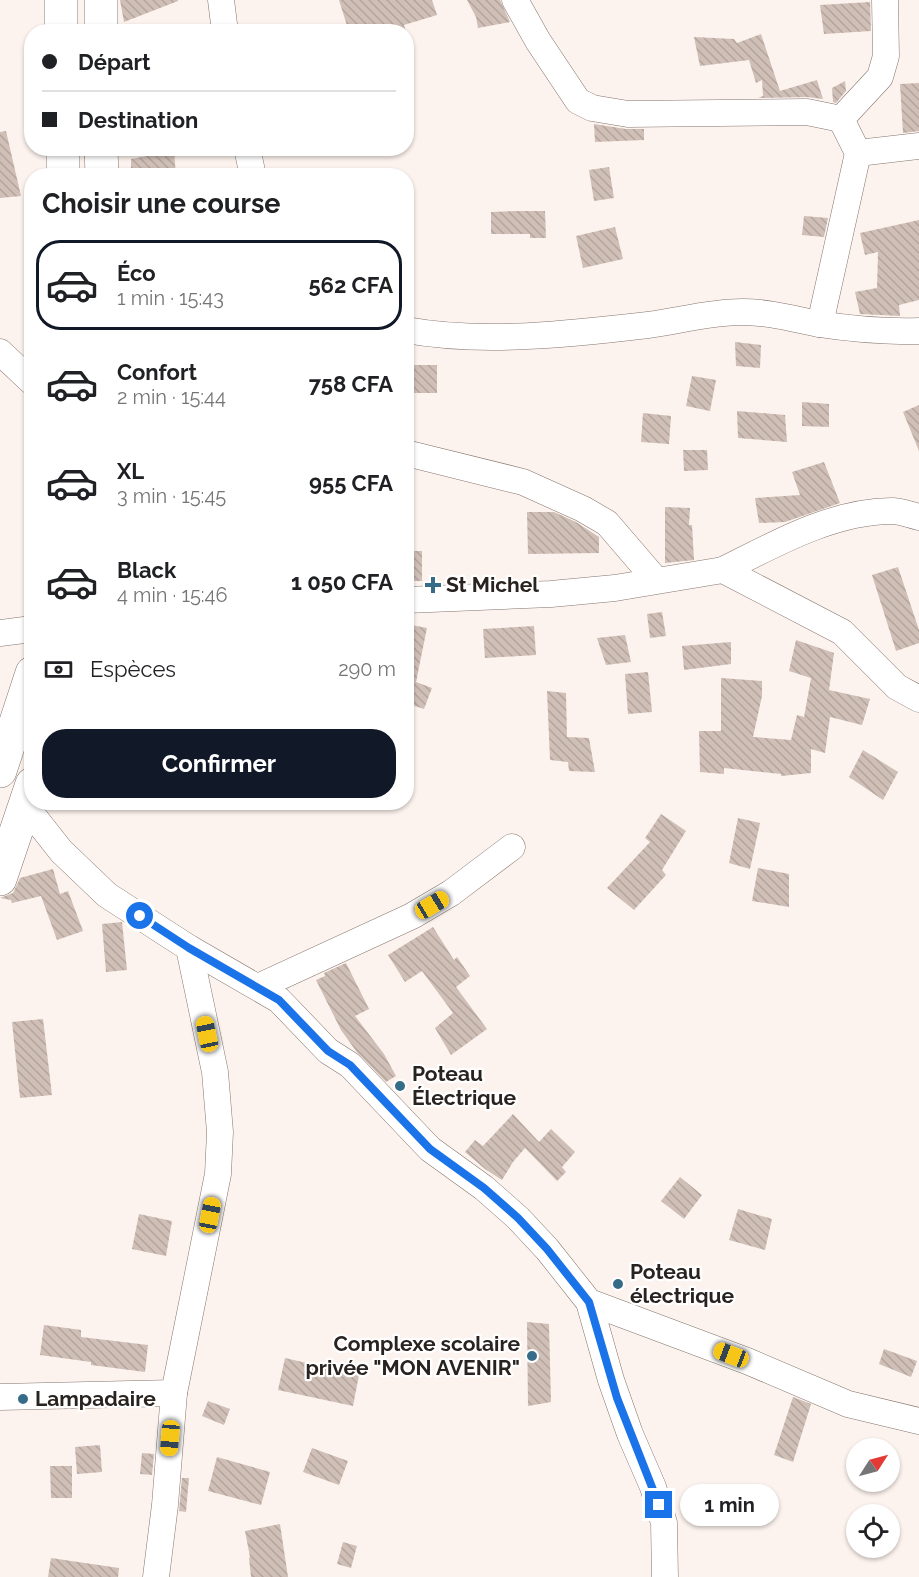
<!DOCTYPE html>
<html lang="fr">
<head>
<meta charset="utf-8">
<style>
  :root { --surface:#fff; --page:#f2f2f2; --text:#202124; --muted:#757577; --line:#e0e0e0; --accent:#111827 }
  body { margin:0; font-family:Raleway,sans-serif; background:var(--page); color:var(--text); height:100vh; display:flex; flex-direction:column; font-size:22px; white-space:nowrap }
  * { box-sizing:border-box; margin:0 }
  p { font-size:20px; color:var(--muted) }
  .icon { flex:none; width:33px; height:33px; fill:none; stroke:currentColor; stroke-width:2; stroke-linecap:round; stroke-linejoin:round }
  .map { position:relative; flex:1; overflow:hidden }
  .panel { position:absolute; left:24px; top:168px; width:390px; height:642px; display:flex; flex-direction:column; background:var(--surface); border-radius:24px; box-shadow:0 2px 4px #0004 }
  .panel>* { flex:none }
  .top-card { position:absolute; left:24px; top:24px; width:390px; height:132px; border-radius:24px; box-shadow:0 2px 4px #0004; display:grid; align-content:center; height:132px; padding:0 18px; background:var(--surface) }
  .needle { width:39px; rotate:54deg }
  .buttons { position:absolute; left:846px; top:1438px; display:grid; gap:12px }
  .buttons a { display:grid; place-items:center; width:54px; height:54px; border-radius:50%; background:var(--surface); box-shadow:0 2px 4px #0004; font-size:30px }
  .end { position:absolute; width:27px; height:27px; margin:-14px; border:8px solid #1a73e8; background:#fff; box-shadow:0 0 0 3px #fff }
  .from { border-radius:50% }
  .bubble { position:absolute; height:42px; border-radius:21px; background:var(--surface); box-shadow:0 2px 4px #0004; font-size:20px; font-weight:700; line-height:42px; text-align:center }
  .car { position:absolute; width:18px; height:36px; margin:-18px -9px; border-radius:8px; box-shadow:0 0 4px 2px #0007; background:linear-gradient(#f5c518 24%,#345 0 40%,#f5c518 0 76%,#345 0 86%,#f5c518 0) }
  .top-card b { display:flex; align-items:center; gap:21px; height:57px; font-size:22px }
  .top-card b+b { border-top:2px solid var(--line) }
  .top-card i { width:15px; height:15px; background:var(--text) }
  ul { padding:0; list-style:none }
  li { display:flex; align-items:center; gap:18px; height:90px; margin:0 12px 9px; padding:0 6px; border:3px solid transparent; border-radius:24px }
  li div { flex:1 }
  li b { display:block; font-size:22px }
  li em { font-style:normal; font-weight:700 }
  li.current { border-color:var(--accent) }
  li>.icon { width:54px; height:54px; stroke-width:1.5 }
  h2 { padding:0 18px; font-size:27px; line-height:72px }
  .pay { display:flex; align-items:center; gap:15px; height:66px; padding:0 18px; font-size:22px }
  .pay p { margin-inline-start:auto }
  .cta { display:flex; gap:12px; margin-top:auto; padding:12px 18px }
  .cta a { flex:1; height:69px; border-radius:24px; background:var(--accent); color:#fff; font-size:24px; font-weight:700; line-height:69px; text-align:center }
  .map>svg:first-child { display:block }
</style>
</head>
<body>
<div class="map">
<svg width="919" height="1577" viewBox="0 0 919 1577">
  <defs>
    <pattern id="building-back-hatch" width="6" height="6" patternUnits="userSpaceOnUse" patternTransform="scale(1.5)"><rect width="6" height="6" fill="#d0bfb7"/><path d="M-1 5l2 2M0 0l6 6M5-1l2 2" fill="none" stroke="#b3a49d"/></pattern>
  </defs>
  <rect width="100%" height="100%" fill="#fdf3ee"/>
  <!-- building -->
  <g fill="url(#building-back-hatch)">
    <path d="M120,0H178V1L124,22Z"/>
    <path d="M339,0H432L437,15L404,25L406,32H349Z"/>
    <path d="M467,0H500L510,22L478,28L476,17Z"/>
    <path d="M870,2L871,31L824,34L820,5Z"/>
    <path d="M761,34L780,91L817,80L823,99L807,97L758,98L763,96L762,80L756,83L749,60L700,66L694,37L734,39L737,43Z"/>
    <path d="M845,81L846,91L836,103L833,102L832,88Z"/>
    <path d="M919,83V131L903,133L900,84Z"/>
    <path d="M594,124L626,129H644V140L595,142Z"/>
    <path d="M6,131L21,196L0,198V132Z"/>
    <path d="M174,151L176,176H131V159Z"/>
    <path d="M609,167L614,198L594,201L589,170Z"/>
    <path d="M517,211H545L546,238H530V234H491V212Z"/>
    <path d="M804,216L828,218L824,237L802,235Z"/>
    <path d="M919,220V300L899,305L900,316L860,314L855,292L877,288L878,252L865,255L860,233Z"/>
    <path d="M615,227L623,259L583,268L576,236Z"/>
    <path d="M735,342L761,345L760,368L736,366Z"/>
    <rect x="406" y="365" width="31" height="28"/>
    <path d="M692,376L716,380L710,411L686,406Z"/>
    <path d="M802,402L829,404V427L802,426Z"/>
    <path d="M919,405V451L903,412Z"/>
    <path d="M737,411L785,415L787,442L738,438Z"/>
    <path d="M643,413L671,416L669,444L641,442Z"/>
    <path d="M683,450H707L708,470L684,471Z"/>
    <path d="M824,462L840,503L785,522L759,523L755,498L800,495L792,472Z"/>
    <path d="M665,507L690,508L689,525H692L694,560L665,563Z"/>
    <path d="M527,512H554L576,522L599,537V553L528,554Z"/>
    <rect x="406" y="551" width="16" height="30"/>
    <path d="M898,567L919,630V643L896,651L872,575Z"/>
    <path d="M662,612L666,636L650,638L647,614Z"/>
    <path d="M406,624L427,628L416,682L432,688L424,709L406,703Z"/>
    <path d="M534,626L536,655L485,658L483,629Z"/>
    <path d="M625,635L631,662L606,665L597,638Z"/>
    <path d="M796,640L834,653L829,690L870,699L862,725L830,717L825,753L811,749V773L781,776V774L724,768V774L700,772L699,731H721V678L762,681V696L753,737L791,740L797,715L804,717L811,678L789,671Z"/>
    <path d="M731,642V664L684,670L682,646Z"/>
    <path d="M648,672L652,712L628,714L625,674Z"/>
    <path d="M547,691L566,693L567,737L589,738L595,772L569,771L568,762L550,760Z"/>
    <path d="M863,750L898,772L883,800L849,777Z"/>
    <path d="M661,814L686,831L662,870L666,875L634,910L607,888L650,842L645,838Z"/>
    <path d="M738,818L760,823L750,869L729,863Z"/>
    <path d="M758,868L789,874V907L752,901Z"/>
    <path d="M53,869L60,894L68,891L83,931L57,940L41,896L12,903L11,900L0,898L13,893L20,878Z"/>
    <path d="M122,922L127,970L106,972L102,924Z"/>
    <path d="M433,927L454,960L457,957L470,976L456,987L487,1029L451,1055L435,1028L453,1013L422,971L405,982L388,955Z"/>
    <path d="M346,963L369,1009L355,1016L384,1054L396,1076L386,1082L356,1051L341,1030L316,980L325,976L324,973Z"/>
    <path d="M43,1019L52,1095L20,1098L12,1022Z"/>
    <path d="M513,1114L539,1142L551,1129L575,1152L562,1167L566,1172L557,1181L525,1148L513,1162L502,1180L485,1169L465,1152L475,1140L483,1146Z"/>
    <path d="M680,1177L702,1195L684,1219L661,1201Z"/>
    <path d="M738,1209L772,1219L765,1250L729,1240Z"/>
    <path d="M139,1214L172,1221L166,1256L132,1249Z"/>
    <path d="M527,1322L549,1324L551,1402L528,1406Z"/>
    <path d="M44,1325L81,1330V1337L148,1345L145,1372L91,1365V1362L40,1355Z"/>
    <path d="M884,1349L917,1361L911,1377L879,1364Z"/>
    <path d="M285,1358L359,1375L353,1406L278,1390Z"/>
    <path d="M793,1397L811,1404L793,1462L774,1455Z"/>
    <path d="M208,1401L230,1409L224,1425L202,1416Z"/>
    <path d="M100,1445L102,1472L77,1474L75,1447Z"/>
    <path d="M312,1448L348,1461L339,1485L303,1472Z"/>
    <path d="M142,1453L154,1454L152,1475L140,1474Z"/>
    <path d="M217,1457L270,1472L261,1505L208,1491Z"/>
    <path d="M50,1466H72V1498H51Z"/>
    <path d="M182,1478H189L186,1512L179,1511Z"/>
    <path d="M280,1524L288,1577H251L249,1558L250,1557L245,1531Z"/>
    <path d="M343,1542L357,1546L351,1568L337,1564Z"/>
    <path d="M51,1558L119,1568L118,1577H48Z"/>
  </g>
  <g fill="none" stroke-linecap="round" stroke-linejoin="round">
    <defs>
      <g id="minor">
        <path d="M221,0L225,32"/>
        <path d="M515,0L538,41L578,101L592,108L628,114L807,112L841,119"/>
        <path d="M841,119L880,77L886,56L885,0"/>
        <path d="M247,148L253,176"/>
        <path d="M858,153L919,146"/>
        <path d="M820,324L858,153L841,119"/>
        <path d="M406,330C482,344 571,334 648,325C679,321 710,312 742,312C769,312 793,319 819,324C852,329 885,332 919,331"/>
        <path d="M0,352L32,382"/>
        <path d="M406,453L523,482L583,509L607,523L656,580"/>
        <path d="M723,570C775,544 833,511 892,511C901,511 910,515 919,517"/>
        <path d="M406,600L551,594L615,588L723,570L842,632L897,687L919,699"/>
        <path d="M0,633L32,629"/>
        <path d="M22,810L35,818L61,851L107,895L189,948L279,1000L328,1051L350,1065L430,1149L484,1188L518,1218L547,1249L589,1302L611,1380L630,1434L653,1487L664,1523L665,1577"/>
        <path d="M258,987L412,916L451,893L512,847"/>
        <path d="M589,1302L747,1361L848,1404L919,1421"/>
        <path d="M0,1397L174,1393"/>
        <path d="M156,1577L165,1505L174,1393L218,1174L220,1132L215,1072L189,948"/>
      </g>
      <g id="major">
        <path d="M61,0V32"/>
        <path d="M101,32V0"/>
        <path d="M63,148V176"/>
        <path d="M101,148L102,176"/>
        <path d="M0,771L32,673"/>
        <path d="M0,879L32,784"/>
      </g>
    </defs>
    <!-- minor casing -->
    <use href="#minor" stroke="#85756e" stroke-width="27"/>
    <!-- major casing -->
    <use href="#major" stroke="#85756e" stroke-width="34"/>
    <!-- minor -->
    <use href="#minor" stroke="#fff" stroke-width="26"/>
    <!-- major -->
    <use href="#major" stroke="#fff" stroke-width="33"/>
  </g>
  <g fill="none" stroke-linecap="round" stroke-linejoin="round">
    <!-- route -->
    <path stroke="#1a73e8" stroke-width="8" d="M140,916L189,948L279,1000L328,1051L350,1065L430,1149L484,1188L518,1218L547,1249L589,1302L617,1398L659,1505"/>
  </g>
  <!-- markers -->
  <g fill="#366c87" stroke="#fff" stroke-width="2">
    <path d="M430 576h6v6h6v6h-6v6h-6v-6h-6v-6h6z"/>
    <circle cx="400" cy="1086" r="6"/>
    <circle cx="618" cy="1284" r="6"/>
    <circle cx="532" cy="1356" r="6"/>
    <circle cx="23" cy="1399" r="6"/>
  </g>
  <g text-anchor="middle" stroke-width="4.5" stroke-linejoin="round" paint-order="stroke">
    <!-- poi labels -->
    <g font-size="21" font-weight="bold" fill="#292320" stroke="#fff" text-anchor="start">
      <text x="446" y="592">St Michel</text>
      <text x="412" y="1081">Poteau<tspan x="412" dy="24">Électrique</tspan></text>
      <text x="630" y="1279">Poteau<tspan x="630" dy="24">électrique</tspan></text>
      <text x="520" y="1351" text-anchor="end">Complexe scolaire<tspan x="520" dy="24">privée "MON AVENIR"</tspan></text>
      <text x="35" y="1406">Lampadaire</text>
    </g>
  </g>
</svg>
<div class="buttons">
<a><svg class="needle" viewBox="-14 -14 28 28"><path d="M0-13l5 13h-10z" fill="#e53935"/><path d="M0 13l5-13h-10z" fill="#757577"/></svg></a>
<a><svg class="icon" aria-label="locate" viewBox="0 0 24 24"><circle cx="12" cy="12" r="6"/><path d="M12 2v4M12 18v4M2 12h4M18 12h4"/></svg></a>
</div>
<i class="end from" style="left:140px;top:916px"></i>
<i class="end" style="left:659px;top:1505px"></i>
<div class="bubble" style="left:680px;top:1484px;width:99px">1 min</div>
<i class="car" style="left:432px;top:905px;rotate:59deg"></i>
<i class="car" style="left:207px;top:1034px;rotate:348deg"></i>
<i class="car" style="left:210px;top:1215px;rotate:11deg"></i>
<i class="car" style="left:731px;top:1355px;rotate:291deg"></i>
<i class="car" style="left:170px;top:1438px;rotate:185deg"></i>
<div class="top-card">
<b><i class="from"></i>Départ</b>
<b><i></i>Destination</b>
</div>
<section class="panel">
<h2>Choisir une course</h2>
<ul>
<li class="current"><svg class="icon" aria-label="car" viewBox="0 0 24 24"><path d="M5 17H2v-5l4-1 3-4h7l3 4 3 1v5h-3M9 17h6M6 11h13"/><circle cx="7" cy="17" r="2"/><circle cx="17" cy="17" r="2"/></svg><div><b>Éco</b><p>1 min · 15:43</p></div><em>562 CFA</em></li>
<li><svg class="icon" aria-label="car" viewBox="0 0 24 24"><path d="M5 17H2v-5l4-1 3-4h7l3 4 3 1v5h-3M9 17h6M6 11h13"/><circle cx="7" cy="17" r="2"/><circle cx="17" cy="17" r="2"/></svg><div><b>Confort</b><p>2 min · 15:44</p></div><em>758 CFA</em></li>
<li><svg class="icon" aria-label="car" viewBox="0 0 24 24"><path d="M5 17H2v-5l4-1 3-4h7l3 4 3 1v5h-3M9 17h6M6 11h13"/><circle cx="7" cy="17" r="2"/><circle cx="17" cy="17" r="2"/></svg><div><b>XL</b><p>3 min · 15:45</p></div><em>955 CFA</em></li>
<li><svg class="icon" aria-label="car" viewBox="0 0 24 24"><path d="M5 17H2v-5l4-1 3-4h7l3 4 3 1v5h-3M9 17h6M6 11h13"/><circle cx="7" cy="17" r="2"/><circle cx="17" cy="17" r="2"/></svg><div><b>Black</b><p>4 min · 15:46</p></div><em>1 050 CFA</em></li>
</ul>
<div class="pay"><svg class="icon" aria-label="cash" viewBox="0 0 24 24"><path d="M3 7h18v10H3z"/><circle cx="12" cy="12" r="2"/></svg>Espèces<p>290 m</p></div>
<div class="cta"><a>Confirmer</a></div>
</section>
</div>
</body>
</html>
